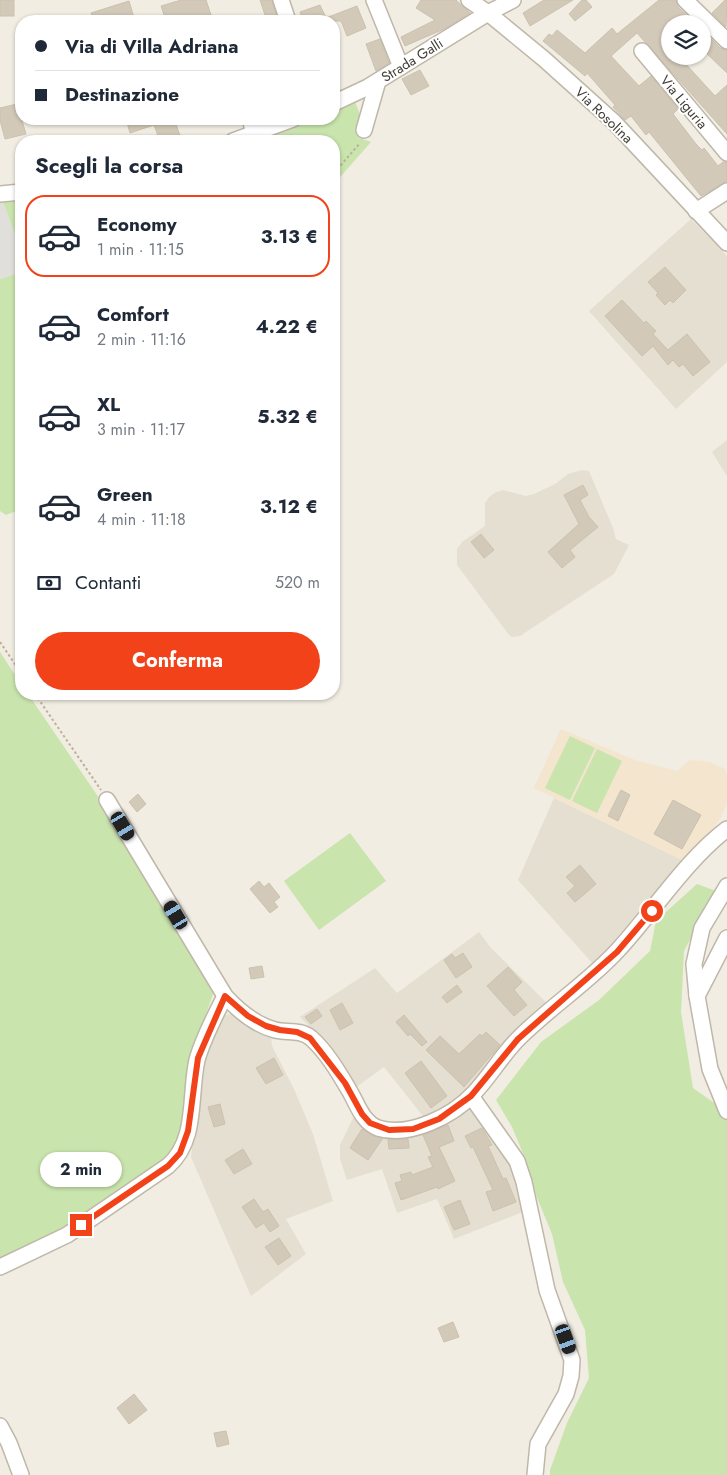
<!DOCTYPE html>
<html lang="it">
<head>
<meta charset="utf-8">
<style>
  :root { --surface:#fff; --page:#f6f6f7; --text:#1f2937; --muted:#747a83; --line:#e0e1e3; --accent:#f1421a }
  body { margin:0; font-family:Jost,sans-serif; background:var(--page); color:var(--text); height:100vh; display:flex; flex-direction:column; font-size:19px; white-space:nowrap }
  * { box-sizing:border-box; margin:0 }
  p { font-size:16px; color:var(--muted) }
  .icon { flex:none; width:28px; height:28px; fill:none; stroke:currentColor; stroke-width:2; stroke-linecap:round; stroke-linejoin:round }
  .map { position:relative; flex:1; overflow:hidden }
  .sheet { position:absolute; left:15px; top:135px; width:325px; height:565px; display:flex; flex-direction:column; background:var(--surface); border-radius:20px; box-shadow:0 1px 4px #0004 }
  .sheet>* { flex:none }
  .hud { position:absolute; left:15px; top:15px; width:325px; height:110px; border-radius:20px; box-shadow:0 1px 4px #0004; display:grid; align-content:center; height:110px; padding:0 20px; background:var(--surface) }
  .fabs { position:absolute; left:661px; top:15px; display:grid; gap:10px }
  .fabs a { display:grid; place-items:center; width:50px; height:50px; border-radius:50%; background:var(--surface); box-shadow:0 1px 4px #0004; font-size:25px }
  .end { position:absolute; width:22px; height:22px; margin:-11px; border:6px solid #f1421a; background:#fff; box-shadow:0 0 0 2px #fff }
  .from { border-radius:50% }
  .bubble { position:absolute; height:35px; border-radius:18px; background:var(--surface); box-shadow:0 1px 4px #0004; font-size:16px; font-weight:700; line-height:35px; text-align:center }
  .car { position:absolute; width:15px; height:30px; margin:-15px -8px; border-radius:6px; box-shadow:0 0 4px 1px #0007; background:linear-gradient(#222 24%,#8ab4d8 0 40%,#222 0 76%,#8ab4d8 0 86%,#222 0) }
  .hud b { display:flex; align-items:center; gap:18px; height:48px; font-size:19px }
  .hud b+b { border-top:1px solid var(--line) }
  .hud i { width:12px; height:12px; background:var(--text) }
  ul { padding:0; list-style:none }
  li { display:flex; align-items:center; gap:15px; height:82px; margin:0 10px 8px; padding:0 10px; border:2px solid transparent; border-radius:20px }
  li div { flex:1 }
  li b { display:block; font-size:19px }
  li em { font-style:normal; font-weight:700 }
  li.current { border-color:var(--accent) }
  li>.icon { width:45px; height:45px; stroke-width:1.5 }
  h2 { padding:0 20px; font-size:22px; line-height:60px }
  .pay { display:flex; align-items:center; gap:12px; height:55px; padding:0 20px; font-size:19px }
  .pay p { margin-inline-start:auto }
  .primary-button { display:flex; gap:10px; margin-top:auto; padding:10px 20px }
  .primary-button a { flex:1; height:58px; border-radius:30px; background:var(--accent); color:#fff; font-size:20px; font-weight:700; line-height:58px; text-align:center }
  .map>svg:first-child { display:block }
</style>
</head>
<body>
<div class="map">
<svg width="727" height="1475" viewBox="0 0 727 1475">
  <rect width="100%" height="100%" fill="#f1ede3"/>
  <!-- residential -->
  <g fill="#e5dfd1">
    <path d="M691,219L727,256V362L676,409L589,311Z"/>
    <path d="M727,440V476L712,452Z"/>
    <path d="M582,470L589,471L613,528L616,539L629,545L614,574L520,636L512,637L509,635L457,565V549L462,542L485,526V503L489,497L496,492L503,490L526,496L534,494L555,484L568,474Z"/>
    <path d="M554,798L686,862L594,965L518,880Z"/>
    <path d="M479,932L491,948L547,1003L508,1042L462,1100L426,1120L384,1067L355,1088L318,1035L300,1017L375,968L397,993Z"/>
    <path d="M230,1014H239L271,1035L272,1046L294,1089L313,1134L333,1201L286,1219L306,1254L251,1296L191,1157L202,1067L220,1017Z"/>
    <path d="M468,1106L476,1107L511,1161L525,1211L454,1239L437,1199L397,1213L382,1169L347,1180L340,1159V1145L354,1116L378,1132Z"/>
  </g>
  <!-- commercial -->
  <path fill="#f3e5ce" d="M561,729L635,760L677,771L690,760L710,762L725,769L727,776V803L720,819L686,862L534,788Z"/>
  <!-- green -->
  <g fill="#c9e4ad">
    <path d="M355,102L362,119L359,138L371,142L334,184V141H249L309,119H334V110Z"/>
    <path d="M21,196V252L3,202L8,198Z"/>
    <path d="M21,272V509L6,515L0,511V279Z"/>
    <path d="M0,652L21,684V694H28L99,798L154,886L211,984L213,994L192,1055L186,1084L180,1141L170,1156L64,1228L0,1261Z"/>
    <path d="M570,736L595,748L570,800L545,788Z"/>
    <path d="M597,749L622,761L597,813L572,801Z"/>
    <path d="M350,833L386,881L319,930L284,881Z"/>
    <path d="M697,884L716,891L684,951L681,1012L693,1088L727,1112V1475H550V1470L567,1423L589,1378L585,1330L563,1282L552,1234L533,1188L525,1158L512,1127L496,1100L541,1042L599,1000L650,951L656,921Z"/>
  </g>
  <!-- parking -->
  <path fill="#e1dfdc" d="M0,202H3L21,252V272L0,279Z"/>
  <!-- building -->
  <g fill="#d2c9b9" stroke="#ccc1ad">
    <rect x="0" y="0" width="14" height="16"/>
    <path d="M181,0H206L212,18L199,21H166L161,6Z"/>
    <path d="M260,0H272L278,21H267Z"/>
    <path d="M421,0H456L470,13L444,29L405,46L401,37L435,20L416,8Z"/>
    <path d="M544,0H573L530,26L523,13Z"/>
    <path d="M582,0H586L592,7L575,21L569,14Z"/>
    <path d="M659,0H676L678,7L696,24H670V56H689L683,61L715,96L727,85V134L637,33L611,56L639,86L651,76L678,109L673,114L696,144L702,150L704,148L718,166L723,162H727V181L701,196L649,132L646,135L631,116L625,120L613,107L615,105L587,73L585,76L543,41L549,34L552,36L557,30L585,53L612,28L617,34Z"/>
    <path d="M725,0H727L726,27L712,13Z"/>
    <path d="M129,1L135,21H94L91,13Z"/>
    <path d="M320,5L326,18L357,6L366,28L347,36L341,21H303L300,12Z"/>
    <path d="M702,30L720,48L727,50V73L702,49Z"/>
    <path d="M380,39L389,63L376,71L366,44Z"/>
    <path d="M420,70L429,86L411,95L402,79Z"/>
    <path d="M17,104L26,134L5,139L0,120V108Z"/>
    <path d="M126,119H174L182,141H160L154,125L130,133Z"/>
    <path d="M665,267L686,290L673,303L670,300L665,305L656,295L658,293L648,282Z"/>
    <path d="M622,300L644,323L646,321L656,331L653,334L668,350L687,334L710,362L693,376L683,364L679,367L673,360L668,365L653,346L642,356L605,316Z"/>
    <path d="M583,485L588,495L580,500L589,517L598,527L570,550L575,557L562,568L548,552L579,524L564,495Z"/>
    <path d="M481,534L494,550L484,558L471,542Z"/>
    <path d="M621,790L630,795L618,821L608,816Z"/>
    <path d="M138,794L146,804L137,812L129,802Z"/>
    <path d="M673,800L701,815L682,849L654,834Z"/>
    <path d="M580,865L596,884L575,902L567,893L575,886L566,877Z"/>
    <path d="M259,881L264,887L269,883L280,897L274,902L278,907L270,913L250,889Z"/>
    <path d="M463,953L472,967L456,978L444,960L452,954L455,958Z"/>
    <path d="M262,966L264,977L251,979L249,968Z"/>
    <path d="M508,967L522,982L514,990L527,1005L514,1016L487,986Z"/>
    <path d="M457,985L462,992L447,1003L442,997Z"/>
    <path d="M342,1003L353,1023L340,1030L330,1010Z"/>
    <path d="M317,1009L322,1016L311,1024L305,1017Z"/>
    <path d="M404,1015L427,1042L422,1046L410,1034L408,1036L396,1022Z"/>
    <path d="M486,1032L500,1045L464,1087L426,1050L440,1036L459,1054L480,1034L482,1036Z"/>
    <path d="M274,1058L283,1075L266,1084L256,1068Z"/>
    <path d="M421,1061L447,1096L431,1108L405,1073Z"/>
    <path d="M220,1104L225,1124L214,1127L208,1107Z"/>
    <path d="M448,1125L454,1141L439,1147L455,1181L438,1189L437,1187L401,1200L395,1183L402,1181L400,1175L411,1172L412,1175L433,1167L428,1157L432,1156L423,1135Z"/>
    <path d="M482,1128L492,1145L488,1146L503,1179L506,1178L516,1202L493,1211L486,1192L493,1190L473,1147L471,1148L465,1136Z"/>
    <path d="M362,1129L374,1136L383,1138L368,1160L350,1148Z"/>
    <path d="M388,1139H408L409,1148L389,1149Z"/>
    <path d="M243,1149L252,1164L234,1174L225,1160Z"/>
    <path d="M254,1199L263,1212L268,1209L279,1226L270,1232L264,1223L256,1228L242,1207Z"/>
    <path d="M460,1200L470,1224L454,1230L444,1207Z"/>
    <path d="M279,1238L291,1256L278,1265L265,1247Z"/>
    <path d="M453,1322L459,1337L444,1342L438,1328Z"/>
    <path d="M134,1394L147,1410L129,1424L117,1408Z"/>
    <path d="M226,1431L229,1444L217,1447L214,1433Z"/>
  </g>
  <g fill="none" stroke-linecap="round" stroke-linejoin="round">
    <defs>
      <g id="minor">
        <path d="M281,0L288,21"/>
        <path d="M374,0L401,67"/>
        <path d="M469,0L488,13L544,59L614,122L727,243"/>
        <path d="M685,0L727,41"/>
        <path d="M642,51L727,153"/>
        <path d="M334,103L368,87L488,13L513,0"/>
        <path d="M250,119L254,133"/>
        <path d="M364,130L378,81"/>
        <path d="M233,141L293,119"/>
        <path d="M0,194L21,192"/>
        <path d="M696,211L727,191"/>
        <path d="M107,800L225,996C238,1010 256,1025 275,1030C287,1033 300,1029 311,1038C326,1051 339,1073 349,1090C357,1103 362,1122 378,1128C409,1138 453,1116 474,1093C490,1076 502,1055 519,1038C550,1007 590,981 618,950C653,912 687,859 727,829"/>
        <path d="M727,938L697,996L710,1069L727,1111"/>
        <path d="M697,996L694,964L702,928L727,886"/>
        <path d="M471,1096L517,1161L524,1182L547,1290L572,1360L571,1376L566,1394L538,1444L535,1475"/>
        <path d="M0,1267L67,1235L168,1166C198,1140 189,1095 197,1060C203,1038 215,1016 225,996"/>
        <path d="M0,1426L9,1443L21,1475"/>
      </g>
    </defs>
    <!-- minor casing -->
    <use href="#minor" stroke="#bfb8a9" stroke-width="18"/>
    <!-- path -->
    <g stroke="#bdb198" stroke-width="2" stroke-dasharray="2.5 2.5" stroke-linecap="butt">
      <path d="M334,173L360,143"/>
      <path d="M0,642L21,673"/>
      <path d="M35,694L101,790"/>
    </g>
    <!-- minor -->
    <use href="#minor" stroke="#fff" stroke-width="15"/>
  </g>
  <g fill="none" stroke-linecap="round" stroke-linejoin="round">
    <!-- route -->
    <path stroke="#f1421a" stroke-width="6" d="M81,1225L168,1166L180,1153L188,1131L198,1058L225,996L248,1016L266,1026L280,1030L297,1032L310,1038L345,1083L362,1114L370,1123L389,1130L413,1129L439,1119L471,1096L518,1039L617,952L652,911"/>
  </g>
  <g text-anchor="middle" stroke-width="4" stroke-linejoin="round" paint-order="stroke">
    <!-- street labels -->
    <g font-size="14" fill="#423d34" stroke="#fff">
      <text transform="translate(412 60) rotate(-32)" y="5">Strada Galli</text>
      <text transform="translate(684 102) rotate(50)" y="5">Via Liguria</text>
      <text transform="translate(604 115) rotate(44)" y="5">Via Rosolina</text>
    </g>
  </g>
</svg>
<div class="fabs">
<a><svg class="icon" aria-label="layers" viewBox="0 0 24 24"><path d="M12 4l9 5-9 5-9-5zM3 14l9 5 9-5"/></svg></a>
</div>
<i class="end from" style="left:652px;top:911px"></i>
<i class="end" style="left:81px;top:1225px"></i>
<div class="bubble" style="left:40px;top:1152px;width:82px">2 min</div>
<i class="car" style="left:123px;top:826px;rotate:149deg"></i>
<i class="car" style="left:176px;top:915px;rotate:329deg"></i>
<i class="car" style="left:566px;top:1339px;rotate:160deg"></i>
<div class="hud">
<b><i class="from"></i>Via di Villa Adriana</b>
<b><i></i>Destinazione</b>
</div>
<section class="sheet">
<h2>Scegli la corsa</h2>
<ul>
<li class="current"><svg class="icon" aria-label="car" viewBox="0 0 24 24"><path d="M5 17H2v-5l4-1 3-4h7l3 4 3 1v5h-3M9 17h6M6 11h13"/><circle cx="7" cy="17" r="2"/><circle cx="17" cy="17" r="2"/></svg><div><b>Economy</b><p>1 min · 11:15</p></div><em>3.13 €</em></li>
<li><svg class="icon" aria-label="car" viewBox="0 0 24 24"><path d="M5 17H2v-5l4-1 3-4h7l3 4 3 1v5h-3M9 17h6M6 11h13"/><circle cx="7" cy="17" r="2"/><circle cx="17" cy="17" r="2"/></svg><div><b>Comfort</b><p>2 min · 11:16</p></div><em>4.22 €</em></li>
<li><svg class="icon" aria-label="car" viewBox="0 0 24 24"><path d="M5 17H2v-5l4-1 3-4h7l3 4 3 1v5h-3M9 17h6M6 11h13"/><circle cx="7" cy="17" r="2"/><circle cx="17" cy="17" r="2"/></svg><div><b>XL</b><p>3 min · 11:17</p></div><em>5.32 €</em></li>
<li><svg class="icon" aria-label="car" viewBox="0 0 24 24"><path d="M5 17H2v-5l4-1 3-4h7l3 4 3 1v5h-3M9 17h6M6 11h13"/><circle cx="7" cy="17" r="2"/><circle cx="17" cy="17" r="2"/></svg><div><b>Green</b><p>4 min · 11:18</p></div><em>3.12 €</em></li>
</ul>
<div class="pay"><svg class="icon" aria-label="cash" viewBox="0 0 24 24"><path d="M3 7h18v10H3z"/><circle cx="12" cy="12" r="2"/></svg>Contanti<p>520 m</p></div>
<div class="primary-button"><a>Conferma</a></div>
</section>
</div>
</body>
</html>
